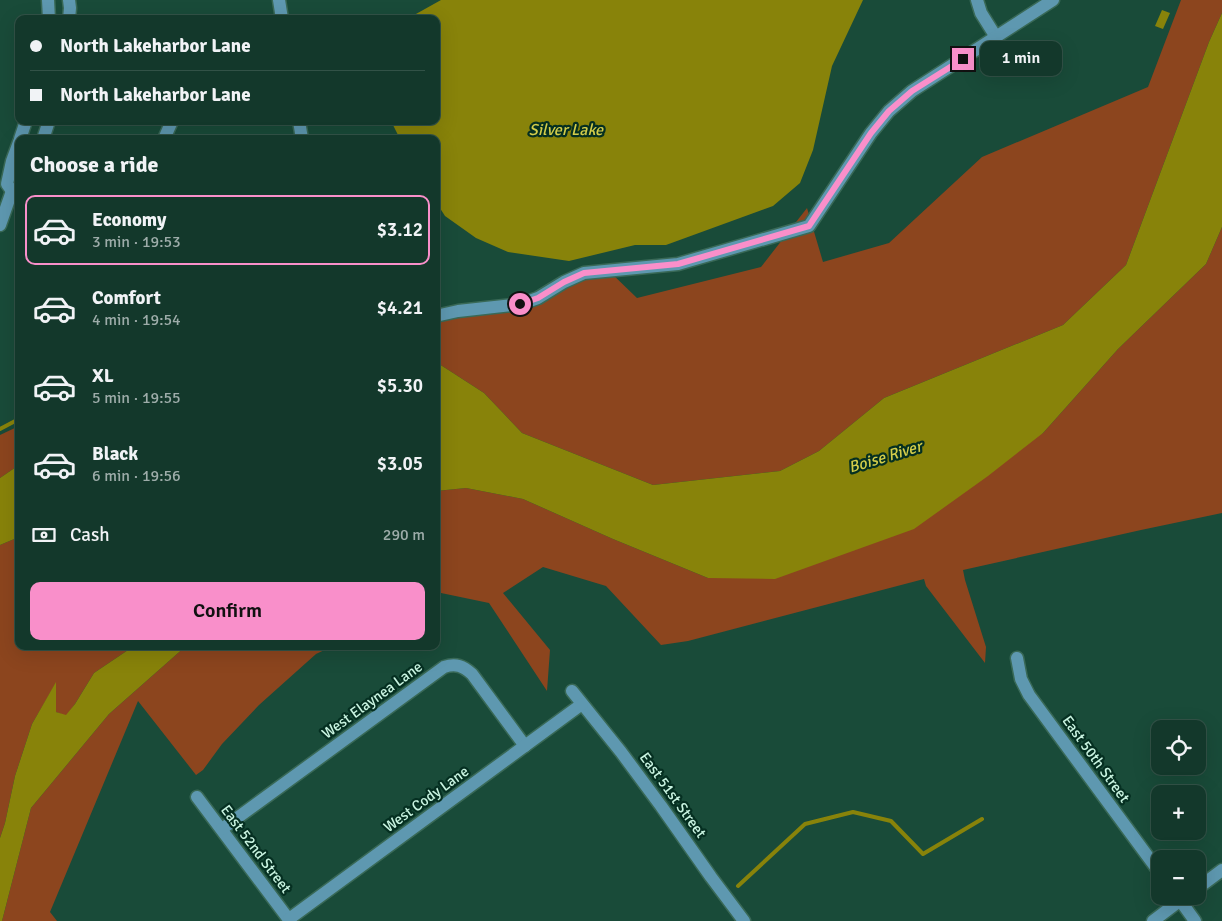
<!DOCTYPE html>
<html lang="en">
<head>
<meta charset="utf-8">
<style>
  :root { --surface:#13382b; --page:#204337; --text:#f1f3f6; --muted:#9daca9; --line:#325247; --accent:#f98fca }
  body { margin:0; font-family:Signika,sans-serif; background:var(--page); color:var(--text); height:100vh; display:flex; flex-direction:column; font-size:19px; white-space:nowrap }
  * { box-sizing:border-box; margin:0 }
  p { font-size:16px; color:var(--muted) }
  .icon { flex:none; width:28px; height:28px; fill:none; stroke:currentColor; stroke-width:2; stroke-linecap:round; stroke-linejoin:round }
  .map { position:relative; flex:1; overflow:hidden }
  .details { position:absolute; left:15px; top:135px; width:425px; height:515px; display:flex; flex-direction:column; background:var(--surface); border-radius:10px; box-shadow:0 5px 20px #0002,0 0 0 1px var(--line) }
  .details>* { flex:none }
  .banner { position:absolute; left:15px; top:15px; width:425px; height:110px; border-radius:10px; box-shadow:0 5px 20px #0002,0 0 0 1px var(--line); display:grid; align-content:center; height:110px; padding:0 15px; background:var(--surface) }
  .buttons { position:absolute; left:1151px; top:720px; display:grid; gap:10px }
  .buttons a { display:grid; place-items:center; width:55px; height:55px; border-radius:10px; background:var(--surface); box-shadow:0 5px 20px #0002,0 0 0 1px var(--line); font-size:25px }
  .end { position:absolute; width:22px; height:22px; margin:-11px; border:6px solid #f98fca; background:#111; box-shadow:0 0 0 2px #111 }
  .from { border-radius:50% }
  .bubble { position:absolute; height:35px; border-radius:10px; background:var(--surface); box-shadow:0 5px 20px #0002,0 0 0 1px var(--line); font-size:16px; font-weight:600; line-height:35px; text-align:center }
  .banner b { display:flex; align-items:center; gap:18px; height:48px; font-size:19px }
  .banner b+b { border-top:1px solid var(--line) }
  .banner i { width:12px; height:12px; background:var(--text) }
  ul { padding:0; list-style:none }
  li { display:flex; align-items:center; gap:15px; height:70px; margin:0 10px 8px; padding:0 5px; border:2px solid transparent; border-radius:10px }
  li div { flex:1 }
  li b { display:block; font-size:19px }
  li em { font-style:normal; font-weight:600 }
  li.current { border-color:var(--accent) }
  li>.icon { width:45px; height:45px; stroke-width:1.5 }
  h2 { padding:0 15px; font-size:22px; line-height:60px }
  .pay { display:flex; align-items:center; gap:12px; height:55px; padding:0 15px; font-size:19px }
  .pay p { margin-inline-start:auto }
  .button { display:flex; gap:10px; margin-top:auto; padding:10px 15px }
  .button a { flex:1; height:58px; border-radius:10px; background:var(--accent); color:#111; font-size:20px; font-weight:600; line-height:58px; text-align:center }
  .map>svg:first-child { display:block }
</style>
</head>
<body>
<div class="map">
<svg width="1222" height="921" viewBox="0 0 1222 921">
  <rect width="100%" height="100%" fill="#194b39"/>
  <!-- green -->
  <g fill="#8c451e">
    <path d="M1181,0H1222V13L1209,42L1126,265L1063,325L884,398L819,451L780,471L653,485L522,433L484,393L436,362V314L521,304L564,282L609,271L637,298L761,267L807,208L823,262L889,243L982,157L1148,87Z"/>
    <path d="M1222,227V513L1141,530L963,570L965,580L986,647L985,663L926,586L924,579L688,641L661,645L606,586L543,567L503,593L550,650L547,691L489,603L441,593L436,596V491L466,488L523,499L613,539L708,578L1043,433L1118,349L1206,264Z"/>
    <path d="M19,426V465L0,478V435Z"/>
    <path d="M19,537V646H134L94,673L75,704L66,716L56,712V683L32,724L15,776L5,823L0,838V545Z"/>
    <path d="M186,646H333L316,654L259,705L222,744L203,770L196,775L138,701L50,912L57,921H2L31,808L109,714Z"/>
  </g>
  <!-- water -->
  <g fill="#88830a">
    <path d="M441,0H863L832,66L813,150L800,183L773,206L666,245H635L569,261L508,252L476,238L445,216L436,202V139H400L391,121H436V19H407Z"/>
    <path d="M1162,10L1170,13L1163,29L1155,26Z"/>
    <path d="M1222,13V227L1206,264L1118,349L1043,433L988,476L914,529L775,579L708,578L613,539L523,499L466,488L436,491V362L484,393L522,433L653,485L780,471L819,451L884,398L1063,325L1126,265L1209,42Z"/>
    <path d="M19,465V537L0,545V478Z"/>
    <path d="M134,646H186L109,714L31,808L2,921H0V838L5,823L15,776L32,724L56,682V712L66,715L75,704L94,673Z"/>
  </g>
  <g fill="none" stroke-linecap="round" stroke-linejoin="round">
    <!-- stream -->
    <g stroke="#88830a" stroke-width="4">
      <path d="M0,429L19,419"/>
      <path d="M738,886L805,824L853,812L891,821L923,854L982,819"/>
    </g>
    <defs>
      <g id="minor">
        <path d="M48,0L49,19"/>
        <path d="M69,0L70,8L69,19"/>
        <path d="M279,0L282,19"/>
        <path d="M977,0L981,13L996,37"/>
        <path d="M299,121L302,139"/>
        <path d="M20,139L26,121"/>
        <path d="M43,139L49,121"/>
        <path d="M164,139L172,121"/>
        <path d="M12,191L7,184L12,161L19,142"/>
        <path d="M0,225L12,191"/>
        <path d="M436,314L440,315L458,311L521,304L538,298L564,282L584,273L678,264L809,226L871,133L889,111L912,91L1053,0"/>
        <path d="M1017,658L1021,679L1029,695L1160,873"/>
        <path d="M572,691L621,752L661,806L711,877L744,921"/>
        <path d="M197,797L290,921"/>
        <path d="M222,829L444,667C456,663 463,666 472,674L525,746"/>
        <path d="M1198,888L1222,870"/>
        <path d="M1177,896L1195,921"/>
        <path d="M289,919L582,704"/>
        <path d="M1153,921L1186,896"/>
      </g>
    </defs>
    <!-- minor casing -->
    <use href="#minor" stroke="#396957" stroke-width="15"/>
    <!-- minor -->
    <use href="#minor" stroke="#5e98b0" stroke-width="12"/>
  </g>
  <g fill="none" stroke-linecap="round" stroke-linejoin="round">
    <!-- route -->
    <path stroke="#f98fca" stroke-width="6" d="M520,304L538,298L564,282L584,273L678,264L809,226L871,133L889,111L912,91L963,59"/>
  </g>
  <g text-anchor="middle" stroke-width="4.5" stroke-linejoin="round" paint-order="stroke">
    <!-- street labels -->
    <g font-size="15" fill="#c9f4e1" stroke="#052f21">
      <text transform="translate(372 700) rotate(-36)" y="5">West Elaynea Lane</text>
      <text transform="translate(1096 759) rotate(54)" y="5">East 50th Street</text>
      <text transform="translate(673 795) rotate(54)" y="5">East 51st Street</text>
      <text transform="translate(426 799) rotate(-36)" y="5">West Cody Lane</text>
      <text transform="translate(256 849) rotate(53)" y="5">East 52nd Street</text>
    </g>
    <!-- water labels -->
    <g font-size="16" font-style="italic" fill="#d3cd4a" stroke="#052f21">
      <text x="566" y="135">Silver Lake</text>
      <text transform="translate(885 456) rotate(-17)" y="6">Boise River</text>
    </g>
  </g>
</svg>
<div class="buttons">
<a><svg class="icon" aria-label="locate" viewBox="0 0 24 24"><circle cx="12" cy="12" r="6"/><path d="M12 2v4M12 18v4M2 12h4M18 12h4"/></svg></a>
<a>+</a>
<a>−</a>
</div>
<i class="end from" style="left:520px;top:304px"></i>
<i class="end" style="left:963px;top:59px"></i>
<div class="bubble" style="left:980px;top:41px;width:82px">1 min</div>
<div class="banner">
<b><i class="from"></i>North Lakeharbor Lane</b>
<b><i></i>North Lakeharbor Lane</b>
</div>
<section class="details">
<h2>Choose a ride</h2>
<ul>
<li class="current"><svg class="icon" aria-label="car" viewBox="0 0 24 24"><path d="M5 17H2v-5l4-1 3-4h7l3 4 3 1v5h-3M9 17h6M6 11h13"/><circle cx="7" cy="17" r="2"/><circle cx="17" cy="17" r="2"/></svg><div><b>Economy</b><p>3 min · 19:53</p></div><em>$3.12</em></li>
<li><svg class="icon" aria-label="car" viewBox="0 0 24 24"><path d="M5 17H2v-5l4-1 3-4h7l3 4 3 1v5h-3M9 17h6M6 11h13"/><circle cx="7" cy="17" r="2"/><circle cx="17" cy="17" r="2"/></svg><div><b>Comfort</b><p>4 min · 19:54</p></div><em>$4.21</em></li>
<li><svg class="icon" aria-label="car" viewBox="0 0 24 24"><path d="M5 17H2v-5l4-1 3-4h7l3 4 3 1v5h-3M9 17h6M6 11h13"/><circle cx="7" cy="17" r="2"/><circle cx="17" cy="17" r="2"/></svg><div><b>XL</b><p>5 min · 19:55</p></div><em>$5.30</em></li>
<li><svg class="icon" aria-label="car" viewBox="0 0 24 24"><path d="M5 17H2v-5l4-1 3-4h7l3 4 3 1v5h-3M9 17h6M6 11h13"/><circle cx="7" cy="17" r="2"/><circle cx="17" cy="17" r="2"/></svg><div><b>Black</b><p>6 min · 19:56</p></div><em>$3.05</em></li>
</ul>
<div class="pay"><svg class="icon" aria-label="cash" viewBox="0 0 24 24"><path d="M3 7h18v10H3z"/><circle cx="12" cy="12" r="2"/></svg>Cash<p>290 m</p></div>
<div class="button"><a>Confirm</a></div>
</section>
</div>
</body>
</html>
